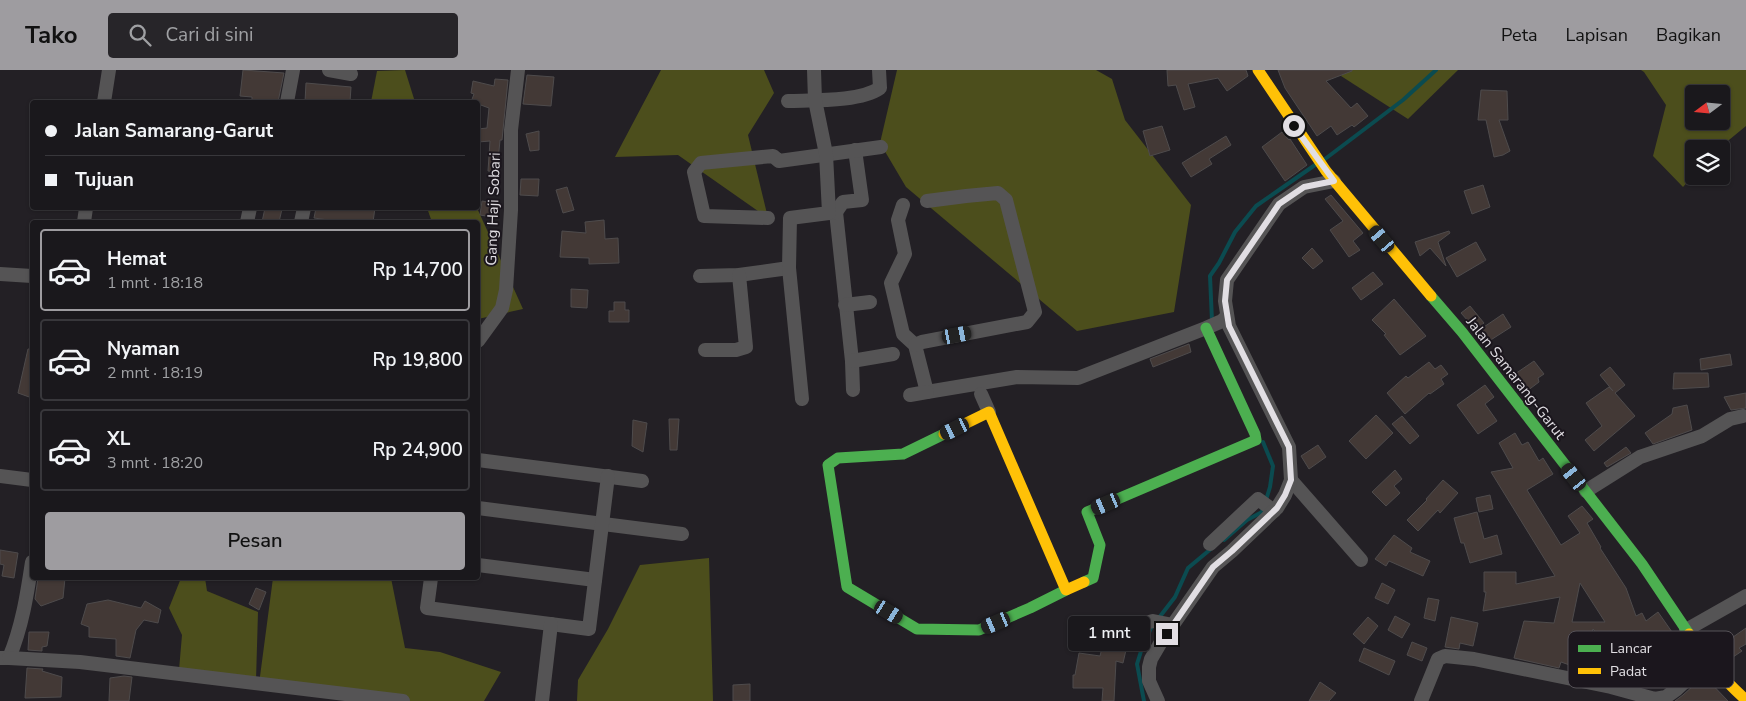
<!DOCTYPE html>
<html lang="id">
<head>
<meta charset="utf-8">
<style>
  :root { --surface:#1a181c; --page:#272529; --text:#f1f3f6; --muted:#9fa0a3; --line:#38373b; --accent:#9e9ca0 }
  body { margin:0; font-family:"Nunito Sans",sans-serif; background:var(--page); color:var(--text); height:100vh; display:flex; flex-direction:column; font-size:19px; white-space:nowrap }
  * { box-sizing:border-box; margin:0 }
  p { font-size:16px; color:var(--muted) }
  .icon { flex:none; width:28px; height:28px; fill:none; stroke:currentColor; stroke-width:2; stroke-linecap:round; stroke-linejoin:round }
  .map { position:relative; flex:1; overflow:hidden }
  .sheet { position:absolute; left:30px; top:150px; width:450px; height:360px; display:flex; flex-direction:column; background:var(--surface); border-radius:5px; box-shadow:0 1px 4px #0004,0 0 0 1px var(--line) }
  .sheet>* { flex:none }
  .banner { position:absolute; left:30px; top:30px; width:450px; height:110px; border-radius:5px; box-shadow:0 1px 4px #0004,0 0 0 1px var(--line); display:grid; align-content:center; height:110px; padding:0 15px; background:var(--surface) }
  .needle { width:32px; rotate:254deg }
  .tools { position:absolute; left:1685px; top:15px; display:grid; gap:10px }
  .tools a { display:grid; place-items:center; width:45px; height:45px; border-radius:5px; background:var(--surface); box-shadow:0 1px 4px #0004,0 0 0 1px var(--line); font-size:25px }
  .end { position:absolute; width:22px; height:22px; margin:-11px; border:6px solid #e1dee3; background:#111; box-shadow:0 0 0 2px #111 }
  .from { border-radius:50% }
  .bubble { position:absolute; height:35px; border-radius:5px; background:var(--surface); box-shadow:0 1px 4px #0004,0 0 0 1px var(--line); font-size:16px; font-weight:600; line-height:35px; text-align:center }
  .car { position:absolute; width:15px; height:30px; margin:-15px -8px; border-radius:6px; box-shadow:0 0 4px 1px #0007; background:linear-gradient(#222 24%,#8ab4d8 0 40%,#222 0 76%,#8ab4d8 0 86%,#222 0) }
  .banner b { display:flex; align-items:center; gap:18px; height:48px; font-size:19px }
  .banner b+b { border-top:1px solid var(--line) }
  .banner i { width:12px; height:12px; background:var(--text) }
  ul { padding:9px 0 0; list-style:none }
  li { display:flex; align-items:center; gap:15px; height:82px; margin:0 10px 8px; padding:0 5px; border:2px solid var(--line); border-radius:5px }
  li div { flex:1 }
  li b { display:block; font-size:19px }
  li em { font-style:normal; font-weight:600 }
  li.active { border-color:var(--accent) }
  li>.icon { width:45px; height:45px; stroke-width:1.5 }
  .primary-button { display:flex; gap:10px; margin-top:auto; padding:10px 15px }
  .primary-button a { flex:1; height:58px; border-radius:5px; background:var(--accent); color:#111; font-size:20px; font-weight:600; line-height:58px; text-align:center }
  header { display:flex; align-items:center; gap:30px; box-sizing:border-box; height:70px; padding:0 25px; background:var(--accent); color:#111 }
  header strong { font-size:24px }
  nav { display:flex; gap:28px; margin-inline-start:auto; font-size:18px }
  .search { width:350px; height:45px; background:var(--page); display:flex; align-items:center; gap:12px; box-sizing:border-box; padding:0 18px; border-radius:5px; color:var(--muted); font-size:19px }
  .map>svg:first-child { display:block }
</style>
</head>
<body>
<header>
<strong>Tako</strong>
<div class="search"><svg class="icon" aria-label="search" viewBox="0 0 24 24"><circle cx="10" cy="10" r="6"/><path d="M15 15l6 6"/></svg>Cari di sini</div>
<nav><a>Peta</a><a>Lapisan</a><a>Bagikan</a></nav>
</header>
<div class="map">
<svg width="1746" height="631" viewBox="0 0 1746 631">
  <rect width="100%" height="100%" fill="#232025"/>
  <!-- forest -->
  <g fill="#4c4e1c" fill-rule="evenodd">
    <path d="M405,0L415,32H371L377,1Z"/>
    <path d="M661,0H764L774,23L748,65L768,148L678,85L615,87Z"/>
    <path d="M897,0H1096L1112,9L1125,50L1191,135L1174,242L1077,261L906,117L880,73Z"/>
    <path d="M1345,0H1458L1408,49L1341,6Z"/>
    <path d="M1641,0H1746V56L1718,79H1694V105L1683,117L1653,86L1666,35L1644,2ZM1694,24H1721V51H1694Z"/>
    <path d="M427,138H477L523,239L478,249V152H432Z"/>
    <path d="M709,488L713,631H577L578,610L608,559L640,495Z"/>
    <path d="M181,508H205L207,521L258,542L256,610L179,600L182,565L169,538Z"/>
    <path d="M273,508H391L405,578L440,582L501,602L484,631H404L259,614Z"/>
  </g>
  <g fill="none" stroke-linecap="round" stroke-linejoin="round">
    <!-- stream -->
    <g stroke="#0b4b50" stroke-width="4">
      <path d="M1325,89L1403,30L1436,0"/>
      <path d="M1212,251L1210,206L1219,193L1235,162L1256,136L1315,95"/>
      <path d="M1263,372L1273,396L1270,417L1266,430"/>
      <path d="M1224,470L1247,450L1262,442L1263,437"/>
      <path d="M1158,549L1175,527L1188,498L1212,478"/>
      <path d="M1144,631L1137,594L1142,578L1152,556"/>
    </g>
  </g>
  <!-- building -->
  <g fill="#433936" stroke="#4e4b4c" fill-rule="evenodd">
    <path d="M243,0L284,3L278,32H252V27L240,26Z"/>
    <path d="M1167,0H1246L1248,6L1227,21L1218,8L1188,14L1195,37L1184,40L1176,15L1168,16Z"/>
    <path d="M1278,0H1352V1L1326,11L1351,38L1357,33L1368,46L1354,57L1352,55L1337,65L1331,56L1317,66L1285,18Z"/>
    <path d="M527,5L554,7L551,36L523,34Z"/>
    <path d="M495,9L508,10L502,70H500L497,102L488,101L490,71L478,72V59L487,58L489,38L478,34V32H471L474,24L471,23L473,11L494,16Z"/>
    <path d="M306,13L351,17L350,32H305Z"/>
    <path d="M1481,20L1507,21L1508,50H1499L1510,81L1503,85L1494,87L1486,50H1478Z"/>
    <path d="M1162,56L1170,80L1150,86L1143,61Z"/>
    <path d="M539,61V80L530,81L526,64Z"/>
    <path d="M1282,62L1289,70L1290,69L1307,95L1285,111L1262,77Z"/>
    <path d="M1226,66L1231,75L1209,89L1212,94L1191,107L1182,93Z"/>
    <path d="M521,109H539L538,126L520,125Z"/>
    <path d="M1483,115L1490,137L1472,144L1464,121Z"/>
    <path d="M567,117L574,140L563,143L556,120Z"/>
    <path d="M1331,125L1363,163L1353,171L1360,180L1349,187L1330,160L1343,151L1325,129Z"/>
    <path d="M482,131L494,133L492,147L480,145Z"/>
    <path d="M265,138L282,139L279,152H262Z"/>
    <path d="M316,138H375L373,152H343L314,148Z"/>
    <path d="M604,150L605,169L618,168L619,193L589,194V188L560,187L562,161L586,163L585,152Z"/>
    <path d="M1449,161L1450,163L1438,172L1446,196L1430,178L1420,186L1415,172Z"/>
    <path d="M1476,172L1486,190L1457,207L1446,188Z"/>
    <path d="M1312,178L1323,191L1313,199L1302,188Z"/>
    <path d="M1373,202L1383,214L1361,230L1352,218Z"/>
    <path d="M571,219L588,220L587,238L571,237Z"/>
    <path d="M1394,229L1426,266L1400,285L1384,265L1386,264L1372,250Z"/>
    <path d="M614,232H625V240H629V252H609V241H614Z"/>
    <path d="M1470,236L1484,253L1476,260L1461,243Z"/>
    <path d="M1503,244L1511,257L1486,273L1478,261Z"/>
    <path d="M1189,274L1191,282L1153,297L1150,289Z"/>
    <path d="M28,279H32V328L18,323Z"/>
    <path d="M1730,284L1732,295L1701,300L1700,289Z"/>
    <path d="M1534,291L1544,304L1538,308L1539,312L1527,321L1515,304Z"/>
    <path d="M1429,292L1435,299L1441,295L1448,304L1441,309L1444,314L1430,324L1429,323L1405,344L1387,323L1406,306L1408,308Z"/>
    <path d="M1610,297L1625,315L1615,323L1635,346L1594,381L1585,370L1602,356L1586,333L1609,317L1613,321L1600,305Z"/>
    <path d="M1674,303H1708L1709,317L1673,319Z"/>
    <path d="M1485,315L1494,327L1485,334L1497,351L1478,364L1457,335Z"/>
    <path d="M1746,323V338L1731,340L1724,327Z"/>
    <path d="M1687,335L1692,360L1653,374L1645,363L1672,344L1673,338Z"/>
    <path d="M1376,345L1393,363L1366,389L1349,371Z"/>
    <path d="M1402,346L1419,366L1410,374L1392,354Z"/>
    <path d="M669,349H679L677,380H670Z"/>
    <path d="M633,350L647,353L643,382L632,376Z"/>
    <path d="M1515,363L1522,375L1528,372L1539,391L1543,388L1553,404L1527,420L1561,475L1580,463L1568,446L1582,436L1593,449L1587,453L1601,477L1600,478L1626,518L1636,546L1642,543L1646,551L1658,542L1693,592L1685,600L1657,561L1634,572L1617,586L1593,559L1581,599L1561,592L1559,598L1514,588L1524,551L1554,553L1560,527L1483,541L1486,522H1484V502H1516V514L1555,506L1491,402L1513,398L1499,373ZM1580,513L1605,552H1572Z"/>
    <path d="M1318,375L1326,387L1309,399L1301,386Z"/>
    <path d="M1626,377L1631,383L1607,397L1604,393Z"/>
    <path d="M1395,400L1402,409L1394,416L1400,423L1386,436L1372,422Z"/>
    <path d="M1443,410L1458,423L1440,443L1438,440L1418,461L1407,450L1427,430L1426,429Z"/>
    <path d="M1490,425L1493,439L1479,442L1476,428Z"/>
    <path d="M1477,442L1484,469L1497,465L1502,484L1470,493L1464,473H1461L1454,448Z"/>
    <path d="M1394,465L1412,478L1410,482L1430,491L1423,506L1389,491L1386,496L1375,489Z"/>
    <path d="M0,480L18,483L14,508L2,506L4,495L0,494Z"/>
    <path d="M38,508H65L63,528L41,536L35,529Z"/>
    <path d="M1382,513L1395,520L1388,534L1375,528Z"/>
    <path d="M256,518L266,522L259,540L249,534Z"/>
    <path d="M1428,528L1439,530L1435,551L1424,548Z"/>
    <path d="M108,530L141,538L145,531L161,540L158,553L144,550L136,560L130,588L116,586V569L89,567V557L81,554L87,534Z"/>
    <path d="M1395,546L1410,554L1402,568L1388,560Z"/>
    <path d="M1368,547L1378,556L1364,574L1353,564Z"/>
    <path d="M1451,547L1478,553L1473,576L1460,573L1459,579L1445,577Z"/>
    <path d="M1746,558V574L1739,578L1742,581L1733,587L1723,574Z"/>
    <path d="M29,562H49L47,576L42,577V581L28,580Z"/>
    <path d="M1412,572L1427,578L1422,591L1407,585Z"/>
    <path d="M1103,574L1126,580L1123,593L1116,591L1114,631H1102L1103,618H1073V605H1075L1079,583L1100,586Z"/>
    <path d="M1364,578L1395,591L1389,605L1359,591Z"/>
    <path d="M27,598L43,599L42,601L62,607L61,627L25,628Z"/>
    <path d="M124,606L132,607L129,631H109L110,608Z"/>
    <path d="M1704,606L1728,631H1675L1683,625Z"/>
    <path d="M1320,612L1336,623L1329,631H1309Z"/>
    <path d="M750,614V631H733V615Z"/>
  </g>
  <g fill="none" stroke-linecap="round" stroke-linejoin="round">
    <!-- street -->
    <g stroke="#555455" stroke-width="14">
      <path d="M329,0L351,4"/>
      <path d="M788,31C813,30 860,32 880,18L879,0"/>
      <path d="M104,32L109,0"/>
      <path d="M287,32L293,0"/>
      <path d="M903,135L898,150L905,184L891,213L903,264L915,275L927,322L1017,307L1078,308L1206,258L1222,251L1227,246"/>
      <path d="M836,142L852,291L853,320"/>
      <path d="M829,143L836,142L843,132L862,130L855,80"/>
      <path d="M768,148L704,146L694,102L701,93L773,86L779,91L881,77"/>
      <path d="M84,152L86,138"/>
      <path d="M247,152L250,138"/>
      <path d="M301,152L304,138"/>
      <path d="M0,204L32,206"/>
      <path d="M700,206L739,205L789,198"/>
      <path d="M845,235L870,232"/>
      <path d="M478,271L502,238L506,220L511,140V60L518,0"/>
      <path d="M915,275L922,272L1027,252L1035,242L1006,130L998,123L966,126L927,131"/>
      <path d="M705,280H736L746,277L739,205"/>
      <path d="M852,291L893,284"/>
      <path d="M981,324L989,342"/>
      <path d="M910,325L927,322"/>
      <path d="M802,329L789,198L790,148L829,143L826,84L815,30L814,0"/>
      <path d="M478,390L642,411"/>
      <path d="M0,406L32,410"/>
      <path d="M1291,410L1361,490"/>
      <path d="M1586,421L1640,387L1702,366L1730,349L1743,346"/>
      <path d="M478,438L682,464"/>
      <path d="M1210,474L1258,429L1274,441"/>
      <path d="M478,495L595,510"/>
      <path d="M431,508L427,538L589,559L608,406"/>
      <path d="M1130,557L1153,551L1173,555"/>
      <path d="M1686,560L1746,526"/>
      <path d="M1,588H9C22,557 27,525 32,492"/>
      <path d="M9,588L80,592L403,631"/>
      <path d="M542,631L551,554"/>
      <path d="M1158,631L1149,611V597L1151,589L1161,572L1213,497L1232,481L1277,438L1285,425L1291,410L1289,377L1229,256L1225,231L1227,210L1279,134L1304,117L1334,111"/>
      <path d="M1421,631L1438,589L1445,586L1474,589L1611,617L1655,629L1666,627L1677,619L1707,591"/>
    </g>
    <!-- fast -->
    <g stroke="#4caf50" stroke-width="11">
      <path d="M1431,226L1462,262L1642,494L1689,564"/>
      <path d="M944,364L903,384L838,388L828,395L847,517L917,559L979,560L1030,538L1066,520"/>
      <path d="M1084,512L1093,508L1100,475L1087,442L1256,370L1255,364L1206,258"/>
    </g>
    <!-- slow -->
    <g stroke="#ffc107" stroke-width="11">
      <path d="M1258,0L1326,101L1431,226"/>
      <path d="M944,364L989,342L1066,520L1084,512"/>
      <path d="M1689,564C1707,591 1722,608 1746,630"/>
    </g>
  </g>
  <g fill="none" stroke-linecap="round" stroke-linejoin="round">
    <!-- route -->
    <path stroke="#e1dee3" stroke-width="6" d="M1167,564L1213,497L1232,481L1277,438L1285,425L1291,410L1289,377L1229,256L1225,231L1227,210L1279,134L1304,117L1334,111L1294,56"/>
  </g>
  <g text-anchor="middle" stroke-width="4" stroke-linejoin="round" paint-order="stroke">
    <!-- street labels -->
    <g font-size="15" fill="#e1dee3" stroke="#1b161d">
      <text transform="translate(493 139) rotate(-88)" y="5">Gang Haji Sobari</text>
      <text transform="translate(1516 308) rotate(52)" y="5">Jalan Samarang-Garut</text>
    </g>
  </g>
  <!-- legend -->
  <rect x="1568" y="561" width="166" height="57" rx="8" fill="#1b161d" stroke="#565258" stroke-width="1"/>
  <rect x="1578" y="575" width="23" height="7" fill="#4caf50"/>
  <rect x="1578" y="598" width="23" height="6" fill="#ffc107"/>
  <g font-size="14" fill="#e1dee3">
    <text x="1610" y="583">Lancar</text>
    <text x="1610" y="606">Padat</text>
  </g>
</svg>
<div class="tools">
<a><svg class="needle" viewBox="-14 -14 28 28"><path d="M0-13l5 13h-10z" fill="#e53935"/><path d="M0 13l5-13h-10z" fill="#9fa0a3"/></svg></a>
<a><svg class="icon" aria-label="layers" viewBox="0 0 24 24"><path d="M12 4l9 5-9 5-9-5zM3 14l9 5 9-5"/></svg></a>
</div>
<i class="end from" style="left:1294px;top:56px"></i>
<i class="end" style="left:1167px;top:564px"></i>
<div class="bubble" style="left:1068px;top:546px;width:82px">1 mnt</div>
<i class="car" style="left:1382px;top:169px;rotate:320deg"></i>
<i class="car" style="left:957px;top:265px;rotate:79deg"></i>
<i class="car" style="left:955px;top:359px;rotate:244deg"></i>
<i class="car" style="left:1574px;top:407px;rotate:322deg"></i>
<i class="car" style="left:1106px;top:434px;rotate:247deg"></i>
<i class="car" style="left:889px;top:542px;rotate:121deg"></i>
<i class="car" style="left:996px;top:553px;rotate:247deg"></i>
<div class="banner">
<b><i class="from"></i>Jalan Samarang-Garut</b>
<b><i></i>Tujuan</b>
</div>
<section class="sheet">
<ul>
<li class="active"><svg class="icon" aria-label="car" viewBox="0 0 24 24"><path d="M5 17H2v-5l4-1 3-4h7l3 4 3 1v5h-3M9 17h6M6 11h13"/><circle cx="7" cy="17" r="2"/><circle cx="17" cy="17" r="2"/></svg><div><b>Hemat</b><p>1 mnt · 18:18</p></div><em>Rp 14,700</em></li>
<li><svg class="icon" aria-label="car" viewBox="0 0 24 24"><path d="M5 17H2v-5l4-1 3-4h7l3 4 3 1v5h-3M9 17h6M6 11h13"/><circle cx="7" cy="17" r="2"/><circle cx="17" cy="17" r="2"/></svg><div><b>Nyaman</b><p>2 mnt · 18:19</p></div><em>Rp 19,800</em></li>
<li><svg class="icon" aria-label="car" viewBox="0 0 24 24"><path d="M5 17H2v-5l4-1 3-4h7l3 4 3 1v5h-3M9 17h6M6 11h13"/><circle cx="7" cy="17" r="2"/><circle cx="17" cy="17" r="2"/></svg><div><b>XL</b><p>3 mnt · 18:20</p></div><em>Rp 24,900</em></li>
</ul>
<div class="primary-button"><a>Pesan</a></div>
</section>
</div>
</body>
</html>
